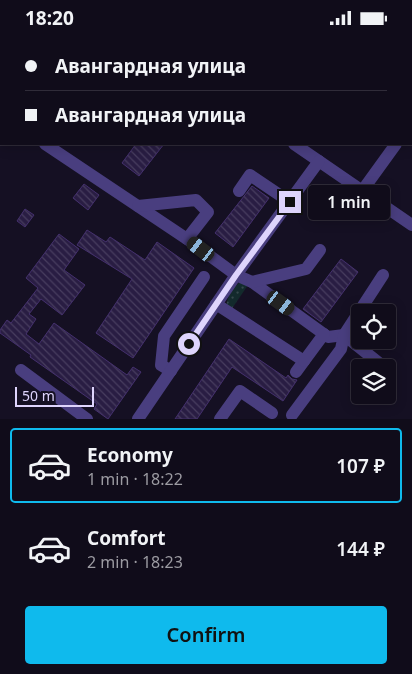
<!DOCTYPE html>
<html lang="en">
<head>
<meta charset="utf-8">
<style>
  :root { --surface:#100c1a; --page:#191523; --text:#f1f3f6; --muted:#9c9ba2; --line:#302c39; --accent:#0fbaed }
  body { margin:0; font-family:"Noto Sans",sans-serif; background:var(--page); color:var(--text); height:100vh; display:flex; flex-direction:column; font-size:19px; white-space:nowrap }
  * { box-sizing:border-box; margin:0 }
  p { font-size:16px; color:var(--muted) }
  .icon { flex:none; width:28px; height:28px; fill:none; stroke:currentColor; stroke-width:2; stroke-linecap:round; stroke-linejoin:round }
  .map { position:relative; height:384px; overflow:hidden }
  .panel { display:flex; flex-direction:column; background:var(--surface); flex:1 }
  .panel>* { flex:none }
  .top-card { position:absolute; left:0px; top:0px; width:412px; height:110px; box-shadow:0 2px 12px #0003,0 0 0 1px var(--line); display:grid; align-content:center; height:110px; padding:0 25px; background:var(--surface) }
  .tools { position:absolute; left:351px; top:269px; display:grid; gap:10px }
  .tools a { display:grid; place-items:center; width:45px; height:45px; border-radius:5px; background:var(--surface); box-shadow:0 2px 12px #0003,0 0 0 1px var(--line); font-size:25px }
  .scale { position:absolute; left:15px; bottom:12px; width:79px; box-sizing:border-box; padding-left:5px; border:2px solid #ded4fc; border-top:0; font-size:14px; line-height:18px; white-space:nowrap; color:#ded4fc; -webkit-text-stroke:4px #151023; paint-order:stroke }
  .end { position:absolute; width:22px; height:22px; margin:-11px; border:6px solid #ded4fc; background:#111; box-shadow:0 0 0 2px #111 }
  .from { border-radius:50% }
  .bubble { position:absolute; height:35px; border-radius:5px; background:var(--surface); box-shadow:0 2px 12px #0003,0 0 0 1px var(--line); font-size:16px; font-weight:600; line-height:35px; text-align:center }
  .car { position:absolute; width:15px; height:30px; margin:-15px -8px; border-radius:6px; box-shadow:0 0 4px 1px #0007; background:linear-gradient(#222 24%,#8ab4d8 0 40%,#222 0 76%,#8ab4d8 0 86%,#222 0) }
  .top-card b { display:flex; align-items:center; gap:18px; height:48px; font-size:19px }
  .top-card b+b { border-top:1px solid var(--line) }
  .top-card i { width:12px; height:12px; background:var(--text) }
  ul { padding:9px 0 0; list-style:none }
  li { display:flex; align-items:center; gap:15px; height:75px; margin:0 10px 8px; padding:0 15px; border:2px solid transparent; border-radius:5px }
  li div { flex:1 }
  li b { display:block; font-size:19px }
  li em { font-style:normal; font-weight:600 }
  li.active { border-color:var(--accent) }
  li>.icon { width:45px; height:45px; stroke-width:1.5 }
  .primary-button { display:flex; gap:10px; margin-top:auto; padding:10px 25px }
  .primary-button a { flex:1; height:58px; border-radius:5px; background:var(--accent); color:#111; font-size:20px; font-weight:600; line-height:58px; text-align:center }
  .status { display:flex; justify-content:space-between; align-items:center; height:35px; padding:0 25px; background:var(--surface); direction:ltr }
  .status svg { height:14px; fill:currentColor }
  .map>svg:first-child { display:block }
</style>
</head>
<body>
<div class="status"><b>18:20</b><svg viewBox="0 0 49 12"><path d="M0 12V9h3v3zM5 12V6h3v6zM10 12V3h3v9zM15 12V0h3v12zM26 1h20v11H26zM47 4h2v5h-2z"/></svg></div>
<div class="map">
<svg width="412" height="384" viewBox="0 0 412 384">
  <defs>
    <pattern id="grass-dots" width="8" height="8" patternUnits="userSpaceOnUse" patternTransform="scale(1.25)"><rect width="8" height="8" fill="#132a2c"/><path d="M2 2h.1M6 6h.1" fill="none" stroke="#35484c" stroke-width="1.8" stroke-linecap="round"/></pattern>
    <pattern id="building-back-hatch" width="6" height="6" patternUnits="userSpaceOnUse" patternTransform="scale(1.25)"><rect width="6" height="6" fill="#291d43"/><path d="M-1 5l2 2M0 0l6 6M5-1l2 2" fill="none" stroke="#483d5f"/></pattern>
  </defs>
  <rect width="100%" height="100%" fill="#151023"/>
  <!-- grass -->
  <path fill="url(#grass-dots)" d="M243,246L248,250L231,275L226,272C227,262 234,249 243,246Z"/>
  <!-- building -->
  <g fill="url(#building-back-hatch)" stroke="#44306d">
    <path d="M136,109H164L139,141L122,128Z"/>
    <path d="M84,149L99,160L88,175L73,163Z"/>
    <path d="M252,151L269,163L233,212L215,198Z"/>
    <path d="M25,174L34,180L25,192L17,186Z"/>
    <path d="M87,195L106,207L110,202L145,225L157,207L194,233L133,323L96,298L132,244L77,210Z"/>
    <path d="M59,199L79,214L64,235L85,250L62,280L41,264L29,279L36,284L26,299L39,309L54,288L127,340L133,332L141,337L108,384L94,374L97,369L30,322L31,320L0,298V295L7,285L11,288L38,253L26,243Z"/>
    <path d="M341,224L358,237L321,287L303,274Z"/>
    <path d="M229,304L286,343L288,340L292,344L297,345L283,366L232,332L197,384H175Z"/>
  </g>
  <g fill="none" stroke-linecap="round" stroke-linejoin="round">
    <!-- minor -->
    <g stroke="#493e7f" stroke-width="12">
      <path d="M140,0L142,1"/>
      <path d="M307,0L308,1"/>
      <path d="M409,1L410,0"/>
      <path d="M411,71L412,72"/>
      <path d="M0,79L1,77"/>
      <path d="M411,89H412"/>
      <path d="M45,109L187,204L236,240L252,247L328,302L344,300L384,332"/>
      <path d="M294,109L412,190"/>
      <path d="M239,156L250,140L290,167"/>
      <path d="M362,156L396,109"/>
      <path d="M138,171L196,165L208,177L187,204"/>
      <path d="M252,247L306,234L320,215"/>
      <path d="M216,269L304,326L296,337"/>
      <path d="M304,326L324,299"/>
      <path d="M21,335L87,384"/>
      <path d="M171,336L161,330L164,301L204,242"/>
      <path d="M292,380L341,314L344,300L383,240"/>
      <path d="M138,384L236,240L319,126"/>
      <path d="M220,384L240,356L272,378"/>
    </g>
  </g>
  <g fill="none" stroke-linecap="round" stroke-linejoin="round">
    <!-- route -->
    <path stroke="#ded4fc" stroke-width="6" d="M189,309L236,240L290,167"/>
  </g>
</svg>
<div class="tools">
<a><svg class="icon" aria-label="locate" viewBox="0 0 24 24"><circle cx="12" cy="12" r="6"/><path d="M12 2v4M12 18v4M2 12h4M18 12h4"/></svg></a>
<a><svg class="icon" aria-label="layers" viewBox="0 0 24 24"><path d="M12 4l9 5-9 5-9-5zM3 14l9 5 9-5"/></svg></a>
</div>
<div class="scale">50 m</div>
<i class="end from" style="left:189px;top:309px"></i>
<i class="end" style="left:290px;top:167px"></i>
<div class="bubble" style="left:308px;top:150px;width:82px">1 min</div>
<i class="car" style="left:201px;top:214px;rotate:307deg"></i>
<i class="car" style="left:281px;top:268px;rotate:126deg"></i>
<div class="top-card">
<b><i class="from"></i>Авангардная улица</b>
<b><i></i>Авангардная улица</b>
</div>
</div>
<section class="panel">
<ul>
<li class="active"><svg class="icon" aria-label="car" viewBox="0 0 24 24"><path d="M5 17H2v-5l4-1 3-4h7l3 4 3 1v5h-3M9 17h6M6 11h13"/><circle cx="7" cy="17" r="2"/><circle cx="17" cy="17" r="2"/></svg><div><b>Economy</b><p>1 min · 18:22</p></div><em>107 ₽</em></li>
<li><svg class="icon" aria-label="car" viewBox="0 0 24 24"><path d="M5 17H2v-5l4-1 3-4h7l3 4 3 1v5h-3M9 17h6M6 11h13"/><circle cx="7" cy="17" r="2"/><circle cx="17" cy="17" r="2"/></svg><div><b>Comfort</b><p>2 min · 18:23</p></div><em>144 ₽</em></li>
</ul>
<div class="primary-button"><a>Confirm</a></div>
</section>
</body>
</html>
